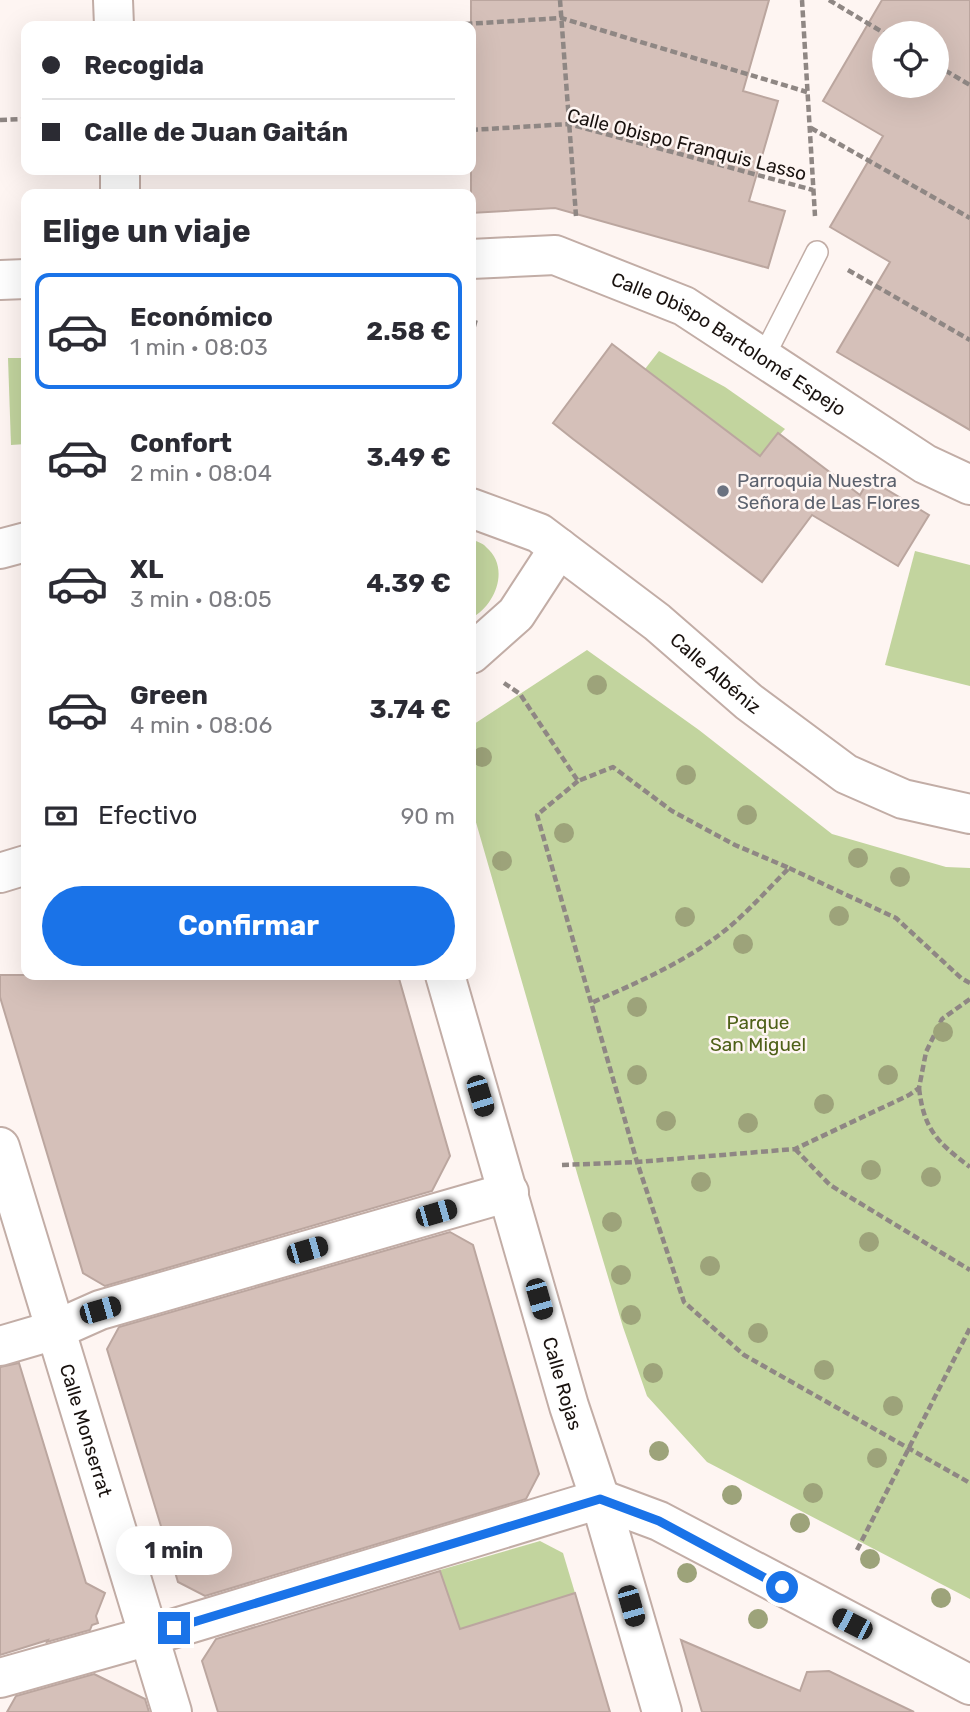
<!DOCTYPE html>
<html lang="es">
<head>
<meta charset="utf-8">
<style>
  :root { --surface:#fff; --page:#f2f2f3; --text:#2b2b33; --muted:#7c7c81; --line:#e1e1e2; --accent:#1a73e8 }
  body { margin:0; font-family:Rubik,sans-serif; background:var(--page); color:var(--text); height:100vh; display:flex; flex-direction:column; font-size:26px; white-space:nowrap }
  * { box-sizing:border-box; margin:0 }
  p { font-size:23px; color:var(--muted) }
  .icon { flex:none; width:38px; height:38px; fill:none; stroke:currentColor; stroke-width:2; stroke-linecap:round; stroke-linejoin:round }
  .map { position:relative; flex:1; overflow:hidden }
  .details { position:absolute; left:21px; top:189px; width:455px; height:791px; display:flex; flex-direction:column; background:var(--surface); border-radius:14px; box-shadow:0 7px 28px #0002 }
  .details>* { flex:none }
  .top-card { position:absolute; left:21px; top:21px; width:455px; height:154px; border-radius:14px; box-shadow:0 7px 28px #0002; display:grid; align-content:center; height:154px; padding:0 21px; background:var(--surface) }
  .tools { position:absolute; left:872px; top:21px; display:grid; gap:14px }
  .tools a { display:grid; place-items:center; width:77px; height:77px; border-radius:50%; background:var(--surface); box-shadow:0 7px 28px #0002; font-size:35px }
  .end { position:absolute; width:32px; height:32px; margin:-16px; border:9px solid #1a73e8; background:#fff; box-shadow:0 0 0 4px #fff }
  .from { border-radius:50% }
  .bubble { position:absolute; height:49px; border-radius:24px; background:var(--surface); box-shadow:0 7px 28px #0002; font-size:23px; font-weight:700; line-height:49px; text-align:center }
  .car { position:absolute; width:21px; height:42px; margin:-21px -10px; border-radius:9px; box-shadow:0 0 5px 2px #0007; background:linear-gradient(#222 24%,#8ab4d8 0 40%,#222 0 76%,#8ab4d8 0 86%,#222 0) }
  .top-card b { display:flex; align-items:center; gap:24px; height:66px; font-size:26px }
  .top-card b+b { border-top:2px solid var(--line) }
  .top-card i { width:18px; height:18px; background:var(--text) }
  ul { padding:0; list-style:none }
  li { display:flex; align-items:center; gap:21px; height:116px; margin:0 14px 10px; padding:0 7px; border:4px solid transparent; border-radius:14px }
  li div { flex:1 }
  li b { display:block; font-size:26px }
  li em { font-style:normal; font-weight:700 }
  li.current { border-color:var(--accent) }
  li>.icon { width:63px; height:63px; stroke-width:1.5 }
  h2 { padding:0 21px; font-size:32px; line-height:84px }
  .pay { display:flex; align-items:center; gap:18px; height:77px; padding:0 21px; font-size:26px }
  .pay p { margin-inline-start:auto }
  .button { display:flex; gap:14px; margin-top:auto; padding:14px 21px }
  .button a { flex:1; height:80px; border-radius:42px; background:var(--accent); color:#fff; font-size:28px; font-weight:700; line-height:80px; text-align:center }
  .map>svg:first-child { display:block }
</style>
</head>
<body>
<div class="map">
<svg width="970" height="1712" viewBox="0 0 970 1712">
  <rect width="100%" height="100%" fill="#fef5f2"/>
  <!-- green -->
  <g fill="#c2d49e">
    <path d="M659,351L725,387L785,429L760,456L645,369Z"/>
    <path d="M8,358H26V444L11,445Z"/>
    <path d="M471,539C475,541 483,543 486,547C511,568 495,606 471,618Z"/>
    <path d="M915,551L970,565V686L885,665Z"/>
    <path d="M587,650L699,730L832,834L946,867L970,868V1599L707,1462L647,1396L623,1327L579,1180L471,805V726Z"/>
    <path d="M540,1541L563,1553L575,1593L459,1630L440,1570Z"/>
  </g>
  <!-- building -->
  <g fill="#d5c0b9" stroke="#bba69f" stroke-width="2" fill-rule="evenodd">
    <path d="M471,0H769L743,91L778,101L749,201L785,211L768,268L555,208L471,213Z"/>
    <path d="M882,0H970V430L837,352L890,262L830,227L883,136L823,101ZM884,33H936V86H884Z"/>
    <path d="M612,344L760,456L778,433L860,495L869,479L929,515L898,566L812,515L762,582L573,439L553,423Z"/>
    <path d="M0,975H398L450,1156L432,1191L105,1286L83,1273L0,997Z"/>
    <path d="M450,1232L473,1245L539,1474L526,1499L205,1596L178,1582L107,1349L119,1327Z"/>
    <path d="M19,1363L86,1583L105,1593L96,1616L98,1623L92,1625L90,1630L47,1642L48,1640L0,1655V1367Z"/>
    <path d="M440,1571L460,1629L575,1593L610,1712H218L202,1661L216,1639Z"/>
    <path d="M681,1640L800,1691L807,1672L829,1671L914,1712H702Z"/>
    <path d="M94,1674L145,1699L149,1712H7L16,1696Z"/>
  </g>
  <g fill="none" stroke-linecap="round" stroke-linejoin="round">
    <defs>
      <path id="lane" d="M763,358L817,252"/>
      <g id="street">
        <path d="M113,0L114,26"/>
        <path d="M120,170V194"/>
        <path id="s1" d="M471,259L555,255L684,306L925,464L970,485"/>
        <path d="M0,280L26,279"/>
        <path d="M471,654L516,614L559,548"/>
        <path d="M0,873L26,865"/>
        <path id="s2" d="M445,975L569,1406L600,1499L662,1712"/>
        <path id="s3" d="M0,1147L172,1712"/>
        <path d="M0,1346L55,1330L100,1310L509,1192"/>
        <path d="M0,1678L149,1636L600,1499L659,1521L970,1685"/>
      </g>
      <g id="secondary">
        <path id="s4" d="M471,508L539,533L657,622L749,702L846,774L903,799L970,814"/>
        <path d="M0,549L26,542"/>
      </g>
    </defs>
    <!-- lane casing -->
    <use href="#lane" stroke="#c2ada6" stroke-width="24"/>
    <!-- street casing -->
    <use href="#street" stroke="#c2ada6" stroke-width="42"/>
    <!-- secondary casing -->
    <use href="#secondary" stroke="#c2ada6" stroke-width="42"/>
    <!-- path -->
    <g stroke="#8f8784" stroke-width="4.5" stroke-dasharray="7 3.5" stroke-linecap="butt">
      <path d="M560,0L576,216"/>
      <path d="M802,0L815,216"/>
      <path d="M829,0L884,33"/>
      <path d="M434,26L561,18L807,92"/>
      <path d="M936,65L970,85"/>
      <path d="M0,120L26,119"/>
      <path d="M811,128L970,218"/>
      <path d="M471,130L569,124L813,190"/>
      <path d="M848,270L970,340"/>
      <path d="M471,337L476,319"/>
      <path d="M504,683L520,694L578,781L613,767L672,811L735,845L789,868C772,885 755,904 736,921C695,958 641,981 591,1003"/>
      <path d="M578,781L537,815L637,1162L684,1302L744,1355L970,1483"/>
      <path d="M789,868L896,918L961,978L970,983"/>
      <path d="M919,1088C924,1130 937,1142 970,1167"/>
      <path d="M795,1149L830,1185L970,1270"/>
      <path d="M562,1165L637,1162L795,1149L909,1095L919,1088L926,1052L942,1019L970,999"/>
      <path d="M857,1550L970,1328"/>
    </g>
    <!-- lane -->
    <use href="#lane" stroke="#fff" stroke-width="21"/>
    <!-- street -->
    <use href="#street" stroke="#fff" stroke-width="38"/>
    <!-- secondary -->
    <use href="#secondary" stroke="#fff" stroke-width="38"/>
  </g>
  <!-- trees -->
  <g fill="#9da37a">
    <circle cx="597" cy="685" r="10"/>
    <circle cx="482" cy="757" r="10"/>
    <circle cx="686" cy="775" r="10"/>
    <circle cx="747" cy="815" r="10"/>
    <circle cx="564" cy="833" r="10"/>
    <circle cx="858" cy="858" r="10"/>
    <circle cx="502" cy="861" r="10"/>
    <circle cx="900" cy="877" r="10"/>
    <circle cx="839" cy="916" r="10"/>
    <circle cx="685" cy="917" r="10"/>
    <circle cx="743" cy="944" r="10"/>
    <circle cx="637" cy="1007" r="10"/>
    <circle cx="943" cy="1032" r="10"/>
    <circle cx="637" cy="1075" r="10"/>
    <circle cx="888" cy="1075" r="10"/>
    <circle cx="824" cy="1104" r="10"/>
    <circle cx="666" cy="1121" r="10"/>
    <circle cx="748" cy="1123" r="10"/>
    <circle cx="871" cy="1170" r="10"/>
    <circle cx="931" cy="1177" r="10"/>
    <circle cx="701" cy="1182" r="10"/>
    <circle cx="612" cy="1222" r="10"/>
    <circle cx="869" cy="1242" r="10"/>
    <circle cx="710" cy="1266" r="10"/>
    <circle cx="621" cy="1275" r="10"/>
    <circle cx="631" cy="1315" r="10"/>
    <circle cx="758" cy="1333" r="10"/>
    <circle cx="824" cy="1370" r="10"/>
    <circle cx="653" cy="1373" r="10"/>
    <circle cx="893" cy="1406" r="10"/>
    <circle cx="659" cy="1451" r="10"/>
    <circle cx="877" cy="1458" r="10"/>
    <circle cx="813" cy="1493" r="10"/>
    <circle cx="732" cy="1495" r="10"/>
    <circle cx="800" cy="1523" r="10"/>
    <circle cx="870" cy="1559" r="10"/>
    <circle cx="687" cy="1573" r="10"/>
    <circle cx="941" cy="1598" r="10"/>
    <circle cx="758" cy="1619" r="10"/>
  </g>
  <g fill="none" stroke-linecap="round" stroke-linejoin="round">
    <!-- route -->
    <path stroke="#1a73e8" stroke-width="9" d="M174,1628L600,1499L659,1521L782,1587"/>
  </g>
  <!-- markers -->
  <circle fill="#6b7280" stroke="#fef5f2" stroke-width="2.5" cx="723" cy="491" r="7"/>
  <g text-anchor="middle" stroke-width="5" stroke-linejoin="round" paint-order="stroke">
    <!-- street labels -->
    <g font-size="19" fill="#19120f" stroke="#fef5f2">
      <text transform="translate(687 144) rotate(14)" y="7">Calle Obispo Franquis Lasso</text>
      <text dy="7" stroke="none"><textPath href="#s1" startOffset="280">Calle Obispo Bartolomé Espejo</textPath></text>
      <text dy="7" stroke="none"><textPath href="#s4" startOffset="298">Calle Albéniz</textPath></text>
      <text dy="7" stroke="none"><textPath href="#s2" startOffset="425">Calle Rojas</textPath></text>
      <text dy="7" stroke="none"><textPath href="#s3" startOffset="296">Calle Monserrat</textPath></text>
    </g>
    <!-- worship labels -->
    <g font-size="19" fill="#5b616d" stroke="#fef5f2" text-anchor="start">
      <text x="737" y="487">Parroquia Nuestra<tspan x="737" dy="22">Señora de Las Flores</tspan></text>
    </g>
    <!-- park labels -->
    <g font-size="19" fill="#4e6018" stroke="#fef5f2">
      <text x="758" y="1029">Parque<tspan x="758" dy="22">San Miguel</tspan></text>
    </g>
  </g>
</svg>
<div class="tools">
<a><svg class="icon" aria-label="locate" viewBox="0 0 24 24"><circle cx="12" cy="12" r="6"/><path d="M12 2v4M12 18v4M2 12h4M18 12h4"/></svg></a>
</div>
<i class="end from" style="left:782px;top:1587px"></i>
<i class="end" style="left:174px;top:1628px"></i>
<div class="bubble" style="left:116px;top:1526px;width:116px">1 min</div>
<i class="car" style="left:480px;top:1096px;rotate:163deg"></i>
<i class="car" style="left:436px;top:1213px;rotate:74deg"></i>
<i class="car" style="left:307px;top:1250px;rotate:74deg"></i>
<i class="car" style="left:539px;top:1299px;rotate:164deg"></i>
<i class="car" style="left:100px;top:1310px;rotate:74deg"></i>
<i class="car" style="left:631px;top:1606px;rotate:164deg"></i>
<i class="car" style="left:852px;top:1624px;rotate:297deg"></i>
<div class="top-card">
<b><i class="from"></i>Recogida</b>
<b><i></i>Calle de Juan Gaitán</b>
</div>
<section class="details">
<h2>Elige un viaje</h2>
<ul>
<li class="current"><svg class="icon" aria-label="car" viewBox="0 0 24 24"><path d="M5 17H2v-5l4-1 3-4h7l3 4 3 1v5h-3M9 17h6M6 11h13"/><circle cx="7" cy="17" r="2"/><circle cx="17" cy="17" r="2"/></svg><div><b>Económico</b><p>1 min · 08:03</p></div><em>2.58 €</em></li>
<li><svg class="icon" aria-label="car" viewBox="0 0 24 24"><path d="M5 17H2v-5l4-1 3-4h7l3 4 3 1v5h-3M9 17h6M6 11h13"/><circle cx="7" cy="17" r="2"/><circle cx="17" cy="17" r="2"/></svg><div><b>Confort</b><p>2 min · 08:04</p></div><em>3.49 €</em></li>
<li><svg class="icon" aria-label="car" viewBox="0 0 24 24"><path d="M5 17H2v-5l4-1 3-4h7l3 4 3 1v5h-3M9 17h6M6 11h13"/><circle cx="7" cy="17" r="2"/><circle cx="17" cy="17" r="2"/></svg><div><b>XL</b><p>3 min · 08:05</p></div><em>4.39 €</em></li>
<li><svg class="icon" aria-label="car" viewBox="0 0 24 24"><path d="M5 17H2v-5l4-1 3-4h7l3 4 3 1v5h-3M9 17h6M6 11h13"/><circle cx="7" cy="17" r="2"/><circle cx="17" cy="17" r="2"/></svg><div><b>Green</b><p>4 min · 08:06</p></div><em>3.74 €</em></li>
</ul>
<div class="pay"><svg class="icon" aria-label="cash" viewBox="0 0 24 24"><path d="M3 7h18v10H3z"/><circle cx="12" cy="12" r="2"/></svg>Efectivo<p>90 m</p></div>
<div class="button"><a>Confirmar</a></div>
</section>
</div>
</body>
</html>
